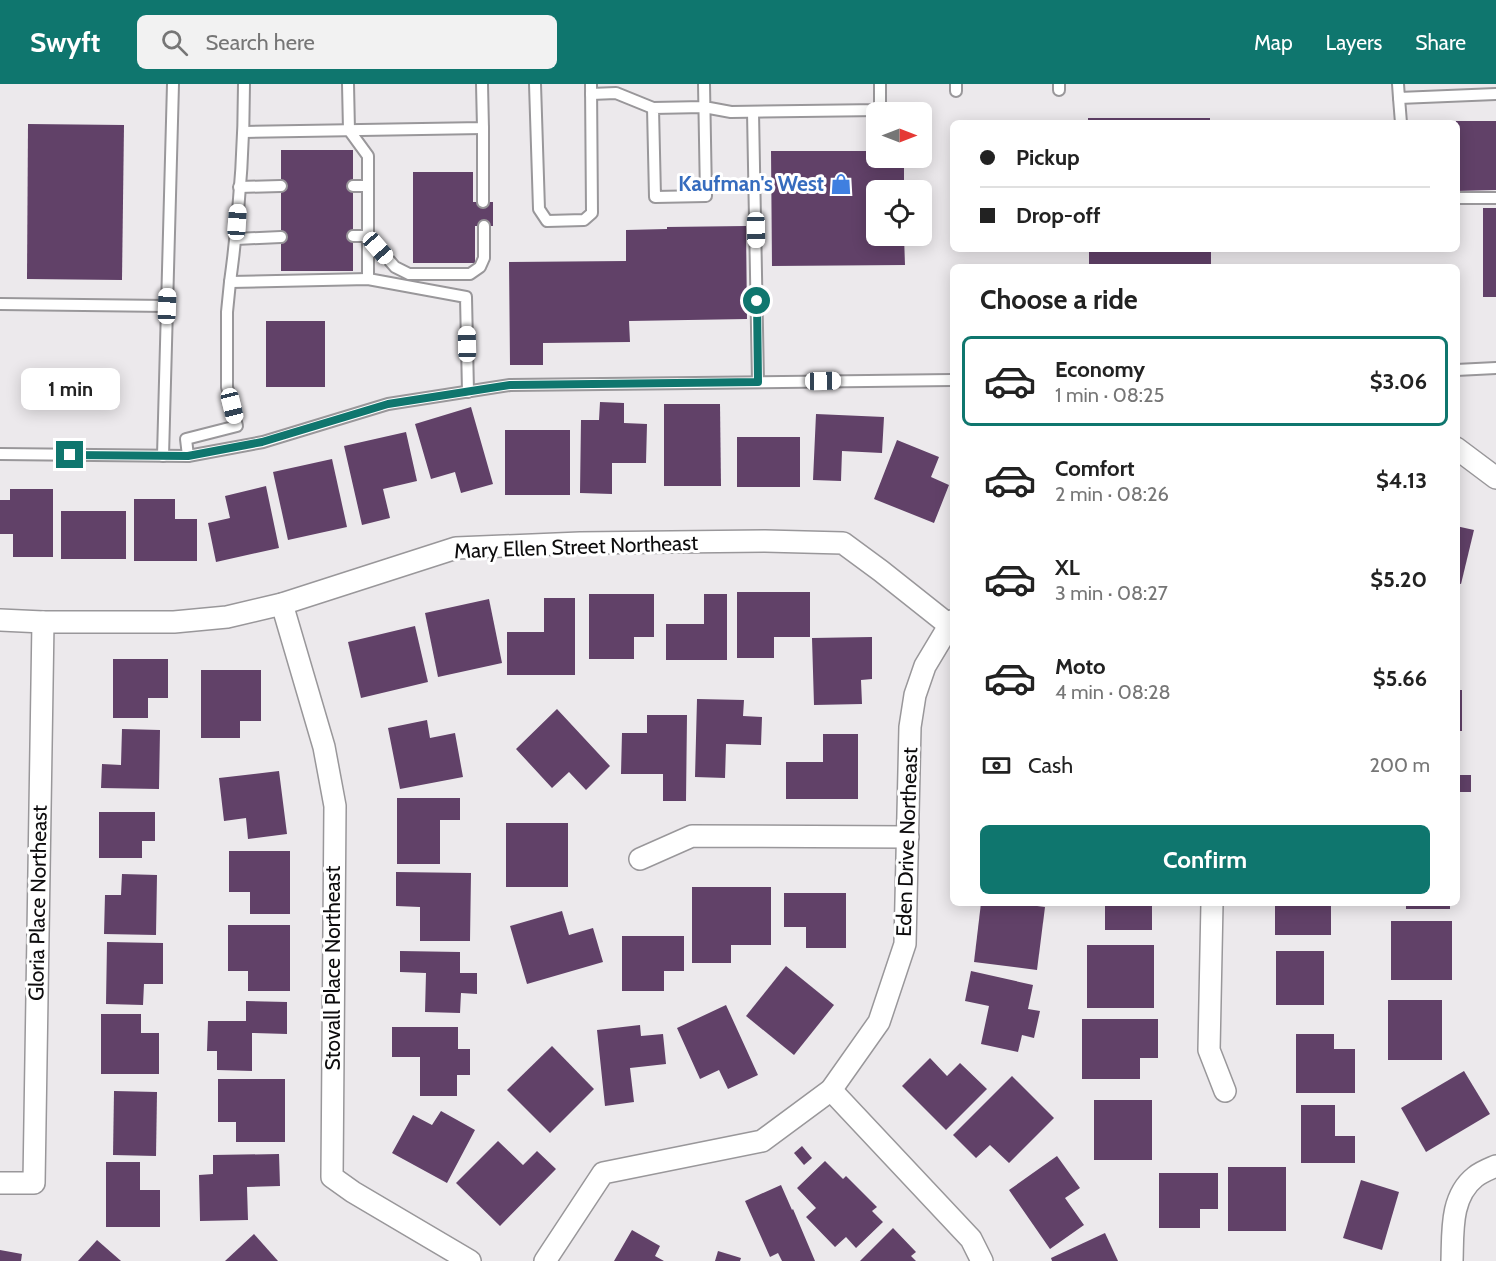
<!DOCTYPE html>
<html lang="en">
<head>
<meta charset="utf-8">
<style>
  :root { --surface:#fff; --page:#f2f2f2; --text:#222; --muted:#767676; --line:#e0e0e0; --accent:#0f766e }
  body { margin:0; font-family:Cabin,sans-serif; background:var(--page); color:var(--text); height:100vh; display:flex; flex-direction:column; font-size:22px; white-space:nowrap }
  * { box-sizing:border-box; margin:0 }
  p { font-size:20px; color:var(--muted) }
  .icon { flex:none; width:33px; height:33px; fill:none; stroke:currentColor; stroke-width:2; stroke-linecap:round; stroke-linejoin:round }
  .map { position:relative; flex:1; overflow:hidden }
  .panel { position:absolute; left:950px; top:180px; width:510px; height:642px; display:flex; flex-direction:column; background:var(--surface); border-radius:9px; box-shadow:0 3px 15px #0003 }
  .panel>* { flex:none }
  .hud { position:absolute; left:950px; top:36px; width:510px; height:132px; border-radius:9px; box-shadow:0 3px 15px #0003; display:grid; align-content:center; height:132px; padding:0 30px; background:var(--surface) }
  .needle { width:39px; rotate:90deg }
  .tools { position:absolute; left:866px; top:18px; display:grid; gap:12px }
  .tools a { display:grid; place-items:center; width:66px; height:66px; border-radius:9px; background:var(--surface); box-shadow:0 3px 15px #0003; font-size:30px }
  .end { position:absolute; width:27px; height:27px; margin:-14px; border:8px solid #0f766e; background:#fff; box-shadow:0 0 0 3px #fff }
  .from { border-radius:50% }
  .bubble { position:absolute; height:42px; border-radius:9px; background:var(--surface); box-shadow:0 3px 15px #0003; font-size:20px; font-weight:800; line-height:42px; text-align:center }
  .car { position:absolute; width:18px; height:36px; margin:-18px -9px; border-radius:8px; box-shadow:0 0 4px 2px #0007; background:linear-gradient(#fff 24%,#345 0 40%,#fff 0 76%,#345 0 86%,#fff 0) }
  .hud b { display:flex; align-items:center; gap:21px; height:57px; font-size:22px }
  .hud b+b { border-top:2px solid var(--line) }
  .hud i { width:15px; height:15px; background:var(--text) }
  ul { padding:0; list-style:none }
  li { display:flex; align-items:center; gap:18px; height:90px; margin:0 12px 9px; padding:0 18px; border:3px solid transparent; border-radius:9px }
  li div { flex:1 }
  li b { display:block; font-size:22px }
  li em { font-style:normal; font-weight:800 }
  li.selected { border-color:var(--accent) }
  li>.icon { width:54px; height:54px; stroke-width:1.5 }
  h2 { padding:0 30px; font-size:27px; line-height:72px }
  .pay { display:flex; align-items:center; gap:15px; height:66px; padding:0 30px; font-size:22px }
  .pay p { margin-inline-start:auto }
  .cta { display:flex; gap:12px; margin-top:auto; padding:12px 30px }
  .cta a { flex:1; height:69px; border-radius:9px; background:var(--accent); color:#fff; font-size:24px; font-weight:800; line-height:69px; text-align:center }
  header { display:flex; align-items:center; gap:36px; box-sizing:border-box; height:84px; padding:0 30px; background:var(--accent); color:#fff }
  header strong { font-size:28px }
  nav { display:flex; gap:33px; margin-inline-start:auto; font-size:21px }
  .search { width:420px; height:54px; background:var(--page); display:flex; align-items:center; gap:15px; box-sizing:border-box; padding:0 21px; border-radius:9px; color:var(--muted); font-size:22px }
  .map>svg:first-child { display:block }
</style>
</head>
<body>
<header>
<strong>Swyft</strong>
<div class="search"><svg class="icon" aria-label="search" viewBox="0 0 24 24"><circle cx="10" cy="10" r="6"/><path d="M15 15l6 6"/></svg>Search here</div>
<nav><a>Map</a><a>Layers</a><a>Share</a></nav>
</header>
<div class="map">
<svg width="1496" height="1177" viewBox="0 0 1496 1177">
  <rect width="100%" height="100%" fill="#ece9ec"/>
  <!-- building -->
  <g fill="#614168">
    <rect x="1088" y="34" width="122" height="5"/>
    <path d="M1456,37H1496V106L1456,107Z"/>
    <path d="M28,40L124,41L122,196L27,195Z"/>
    <rect x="281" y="66" width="72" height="121"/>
    <path d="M771,67H876V74H904V106H876V152H904L905,181L772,182Z"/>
    <path d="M413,88H473V118H493V142H475V179H413Z"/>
    <rect x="1483" y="124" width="13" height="89"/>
    <path d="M746,142L747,235L629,237L630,258L543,259V281H510L509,178L626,177V146L667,145V143Z"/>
    <rect x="1089" y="165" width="122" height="18"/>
    <rect x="266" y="237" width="59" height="66"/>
    <path d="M600,318L624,319V339L647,340L646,379H612V410L580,409L581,336H599Z"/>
    <path d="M664,320H720L721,402H664Z"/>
    <path d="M471,323L493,400L461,409L455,388L431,395L415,340Z"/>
    <path d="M816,330L884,333L882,369L842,367L841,397L813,396Z"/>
    <rect x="505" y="346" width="65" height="65"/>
    <path d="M406,348L417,397L383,405L390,434L362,441L344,362Z"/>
    <rect x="737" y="353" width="63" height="50"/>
    <path d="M897,356L939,373L931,393L949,401L934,439L874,415Z"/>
    <path d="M332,375L347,443L288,456L273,388Z"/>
    <path d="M266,402L279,464L216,478L208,439L230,434L225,412Z"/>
    <path d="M10,405H53V473H13V450H0V416H10Z"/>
    <path d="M134,415H175V435H197V477H134Z"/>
    <rect x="61" y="427" width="65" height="48"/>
    <path d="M1456,442L1474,446L1461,500L1456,499Z"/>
    <path d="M737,508H810V553H774V574H737Z"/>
    <path d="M589,510H654V553H634V575H589Z"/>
    <path d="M704,510H727V576H666V540H704Z"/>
    <path d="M544,514H575V591H507V548H544Z"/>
    <path d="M489,515L502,579L438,593L425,529Z"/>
    <path d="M415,542L428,598L361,614L348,558Z"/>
    <path d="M872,553V595L861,596L862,620L814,621L812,554Z"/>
    <path d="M113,575H168V614H148V634H113Z"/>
    <path d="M201,586H261V637H240V654H201Z"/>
    <rect x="1456" y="606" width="6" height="41"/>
    <path d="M697,615L744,616L743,632L762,633L761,661L726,660L725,694L695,693Z"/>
    <path d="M557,625L610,682L586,706L569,688L552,704L516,665Z"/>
    <path d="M647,631H687L686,717H663V690H621L622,649H647Z"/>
    <path d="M427,636L430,654L455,649L463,693L400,705L388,644Z"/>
    <path d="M122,645L160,646L159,705L101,704L102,680L121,681Z"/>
    <path d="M823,650H858V715H786V678H823Z"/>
    <path d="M279,687L287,750L248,755L246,734L224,737L219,694Z"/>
    <rect x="1456" y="691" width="15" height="17"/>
    <path d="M397,714H460V736H440V780H397Z"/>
    <path d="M99,728H155V757H142V774H99Z"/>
    <rect x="506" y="739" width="62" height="64"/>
    <path d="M229,767H290V830H250V808H229Z"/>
    <path d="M396,788L471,789L470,857H420V823L396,822Z"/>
    <path d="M122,790L157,791L156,851L104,850L105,811H121Z"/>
    <path d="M692,803H771V861H731V879H692Z"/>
    <path d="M784,809H846V864H806V843H784Z"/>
    <path d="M981,819H1015L1045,823L1037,886L974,878Z"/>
    <rect x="1105" y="819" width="47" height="27"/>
    <rect x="1275" y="819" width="56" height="32"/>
    <rect x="1406" y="819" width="44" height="6"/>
    <path d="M562,827L569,851L593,844L603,878L527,900L510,842Z"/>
    <rect x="1391" y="837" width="61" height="59"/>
    <path d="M228,841H290V907H248V887H228Z"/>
    <path d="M622,852H684V887H664V907H622Z"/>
    <path d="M107,858L163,859V900H144L143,921L106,920Z"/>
    <rect x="1087" y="861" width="67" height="63"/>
    <path d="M400,867L460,868V889H477V910L461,909L460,929L425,928L426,889L400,888Z"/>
    <rect x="1276" y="867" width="48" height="54"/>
    <path d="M786,882L834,921L794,971L746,932Z"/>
    <path d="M971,887L1033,901L1028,925L1040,927L1034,954L1022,951L1018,968L981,960L989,922L965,917Z"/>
    <rect x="1388" y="916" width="54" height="60"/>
    <path d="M246,917L287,918V950L252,949V987L217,986V967H207L208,937H246Z"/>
    <path d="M726,921L758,991L728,1005L719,986L700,995L677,944Z"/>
    <path d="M101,930H141V949H159V990H101Z"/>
    <path d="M1082,935H1158V974H1140V995H1082Z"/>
    <path d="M640,941L641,952L663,950L666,980L630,984L634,1018L605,1022L597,946Z"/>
    <path d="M392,943H458V965H470V991H457V1012H420V973H392Z"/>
    <path d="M1296,950H1334V965H1355V1009H1296Z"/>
    <path d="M552,962L594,1005L550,1049L507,1006Z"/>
    <path d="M930,974L947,992L960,979L987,1005L946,1046L902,1002Z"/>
    <path d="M1464,987L1490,1030L1426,1068L1401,1024Z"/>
    <path d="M1012,992L1054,1034L1009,1079L990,1061L976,1074L953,1051Z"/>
    <path d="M218,995H285V1058H236V1038H218Z"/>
    <path d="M114,1007L157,1008L156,1072L113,1071Z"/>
    <rect x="1094" y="1016" width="58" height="60"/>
    <path d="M1301,1021H1335V1052H1355V1079H1301Z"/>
    <path d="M441,1027L475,1046L447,1099L392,1069L413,1031L432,1041Z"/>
    <path d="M498,1057L523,1081L537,1067L556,1085L500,1142L456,1099Z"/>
    <path d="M802,1062L812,1074L804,1081L794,1069Z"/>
    <path d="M279,1070L280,1102L247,1103L248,1136L200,1137L199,1091L213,1090V1071Z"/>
    <path d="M1057,1072L1080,1104L1065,1114L1084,1141L1050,1165L1009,1106Z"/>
    <path d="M825,1077L843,1095L846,1092L877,1123L872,1127L883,1138L856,1164L846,1153L835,1163L806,1133L816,1124L797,1104Z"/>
    <path d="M106,1078H140V1106H160V1143H106Z"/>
    <rect x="1228" y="1083" width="58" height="64"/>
    <path d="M1159,1089H1218V1125H1200V1144H1159Z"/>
    <path d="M1361,1096L1399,1108L1382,1166L1343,1154Z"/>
    <path d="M781,1101L792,1126L793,1125L815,1177H782L778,1169L770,1173L745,1117Z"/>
    <path d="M893,1144L916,1168L911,1172L916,1177H860Z"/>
    <path d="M632,1146L660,1162L655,1172L664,1177H614Z"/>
    <path d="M1105,1149L1118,1177H1052L1051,1174Z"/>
    <path d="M254,1150L278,1177H225Z"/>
    <path d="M97,1156L121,1177H78Z"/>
    <path d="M0,1166L22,1170L21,1177H0Z"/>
    <path d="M718,1167L741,1174L740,1177H715Z"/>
  </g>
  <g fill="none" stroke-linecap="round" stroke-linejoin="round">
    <defs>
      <g id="service">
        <path d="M244,0C244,66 239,132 230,198L368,195L466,213L468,308"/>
        <path d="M348,0L349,46L368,72V195"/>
        <path d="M535,0L539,125L547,137L584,136L592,129L591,0"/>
        <path d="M704,0L706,112L655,113L653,24L704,23L731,28L880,26V0"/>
        <path d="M956,0V7"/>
        <path d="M1059,0V6"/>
        <path d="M1398,0L1399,14L1496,10"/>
        <path d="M591,10L616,9L653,24"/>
        <path d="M1399,14L1401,39"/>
        <path d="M753,28L758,298"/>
        <path d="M483,44V118"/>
        <path d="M244,48L483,44L482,0"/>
        <path d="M353,102H368"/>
        <path d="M239,103L281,102"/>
        <path d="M1456,114H1496"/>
        <path d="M353,152H368L395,183L409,190H470L480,183L484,174V142"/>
        <path d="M236,155L281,153"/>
        <path d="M0,220L167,222"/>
        <path d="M1456,286L1496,284"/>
        <path d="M0,370L188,372L263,358L388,320L510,301L952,296"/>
        <path d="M163,372L173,0"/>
        <path d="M188,372L186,355L237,342L227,303V228L230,198"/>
      </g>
      <g id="minor">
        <path d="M1456,364L1496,394"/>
        <path d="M282,520L324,663L335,722L332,1093L353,1108L470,1177"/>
        <path d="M0,536L43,538H174L227,533L282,520L456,464L580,459L765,457L843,459L881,487L949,541"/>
        <path d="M640,775L692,752L908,753"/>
        <path d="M1212,819L1209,966L1225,1007"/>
        <path d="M831,1006L971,1155L982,1177"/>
        <path d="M0,1099H34L43,538"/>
        <path d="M545,1177L603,1089L762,1057L831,1006L879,938L905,860L910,643L915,611L925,582L952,537"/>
        <path d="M1452,1177C1453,1148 1450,1113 1475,1093C1481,1088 1489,1085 1496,1082"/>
      </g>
    </defs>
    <!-- service casing -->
    <use href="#service" stroke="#99979a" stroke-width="14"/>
    <!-- minor casing -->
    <use href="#minor" stroke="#99979a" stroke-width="24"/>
    <!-- service -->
    <use href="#service" stroke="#fff" stroke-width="10"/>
    <!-- minor -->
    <use href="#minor" stroke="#fff" stroke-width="21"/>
  </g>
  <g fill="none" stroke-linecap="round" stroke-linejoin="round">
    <!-- route -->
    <path stroke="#0f766e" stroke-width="8" d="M70,371L188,372L262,358L388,320L510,301L758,298L757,217"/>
  </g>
  <!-- icons -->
  <defs>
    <symbol id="shop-bare" viewBox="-9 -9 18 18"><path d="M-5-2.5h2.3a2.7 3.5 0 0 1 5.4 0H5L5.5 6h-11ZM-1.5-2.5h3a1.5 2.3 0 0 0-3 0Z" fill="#3f7fe0" stroke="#fff" stroke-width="2.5" paint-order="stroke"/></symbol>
  </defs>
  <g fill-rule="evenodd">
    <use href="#shop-bare" x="826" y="85" width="30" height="30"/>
  </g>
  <g text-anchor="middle" stroke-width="6" stroke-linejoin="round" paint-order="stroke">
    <!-- shop labels -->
    <g font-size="21" font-weight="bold" fill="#366cbe" stroke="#fff" text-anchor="end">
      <text x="824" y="107">Kaufman's West</text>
    </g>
    <!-- street labels -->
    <g font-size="21" fill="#0d0c0d" stroke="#fff">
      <text transform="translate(576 463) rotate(-2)" y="7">Mary Ellen Street Northeast</text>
      <text transform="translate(907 758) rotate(-88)" y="7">Eden Drive Northeast</text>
      <text transform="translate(38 819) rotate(-89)" y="7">Gloria Place Northeast</text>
      <text transform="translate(333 884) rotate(-90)" y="7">Stovall Place Northeast</text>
    </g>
  </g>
</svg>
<div class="tools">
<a><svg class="needle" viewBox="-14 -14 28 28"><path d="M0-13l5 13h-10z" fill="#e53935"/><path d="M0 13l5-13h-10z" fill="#767676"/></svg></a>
<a><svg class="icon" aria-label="locate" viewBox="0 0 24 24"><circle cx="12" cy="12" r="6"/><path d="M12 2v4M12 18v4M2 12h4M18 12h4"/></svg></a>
</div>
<i class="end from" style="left:757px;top:217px"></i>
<i class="end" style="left:70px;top:371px"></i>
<div class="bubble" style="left:21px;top:284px;width:99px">1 min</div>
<i class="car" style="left:237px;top:138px;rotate:4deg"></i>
<i class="car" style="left:756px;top:146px;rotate:179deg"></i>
<i class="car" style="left:378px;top:164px;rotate:139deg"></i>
<i class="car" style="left:167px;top:222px;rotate:2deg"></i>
<i class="car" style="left:467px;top:260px;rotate:359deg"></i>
<i class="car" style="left:823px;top:297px;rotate:89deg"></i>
<i class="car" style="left:232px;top:322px;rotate:166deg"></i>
<div class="hud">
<b><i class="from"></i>Pickup</b>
<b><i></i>Drop-off</b>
</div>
<section class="panel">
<h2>Choose a ride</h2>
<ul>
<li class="selected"><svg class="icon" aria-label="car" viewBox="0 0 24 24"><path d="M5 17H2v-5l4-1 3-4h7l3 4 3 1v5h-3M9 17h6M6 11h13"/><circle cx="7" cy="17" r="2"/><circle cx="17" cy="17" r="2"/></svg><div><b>Economy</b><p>1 min · 08:25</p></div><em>$3.06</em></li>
<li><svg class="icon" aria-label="car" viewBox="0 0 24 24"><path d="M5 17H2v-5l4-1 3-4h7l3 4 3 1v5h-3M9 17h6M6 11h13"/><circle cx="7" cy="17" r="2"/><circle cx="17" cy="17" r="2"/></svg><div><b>Comfort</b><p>2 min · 08:26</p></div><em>$4.13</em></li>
<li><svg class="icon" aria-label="car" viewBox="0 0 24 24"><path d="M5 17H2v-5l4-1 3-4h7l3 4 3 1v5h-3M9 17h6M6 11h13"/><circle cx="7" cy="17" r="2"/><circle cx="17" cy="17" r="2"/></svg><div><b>XL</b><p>3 min · 08:27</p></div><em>$5.20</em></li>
<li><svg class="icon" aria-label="car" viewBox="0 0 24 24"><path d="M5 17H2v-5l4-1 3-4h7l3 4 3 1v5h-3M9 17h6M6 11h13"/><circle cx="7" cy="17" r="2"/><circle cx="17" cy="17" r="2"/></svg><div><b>Moto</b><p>4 min · 08:28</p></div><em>$5.66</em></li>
</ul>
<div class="pay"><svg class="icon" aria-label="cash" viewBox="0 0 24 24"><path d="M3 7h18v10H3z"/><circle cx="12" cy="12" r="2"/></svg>Cash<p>200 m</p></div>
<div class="cta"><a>Confirm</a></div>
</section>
</div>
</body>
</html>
